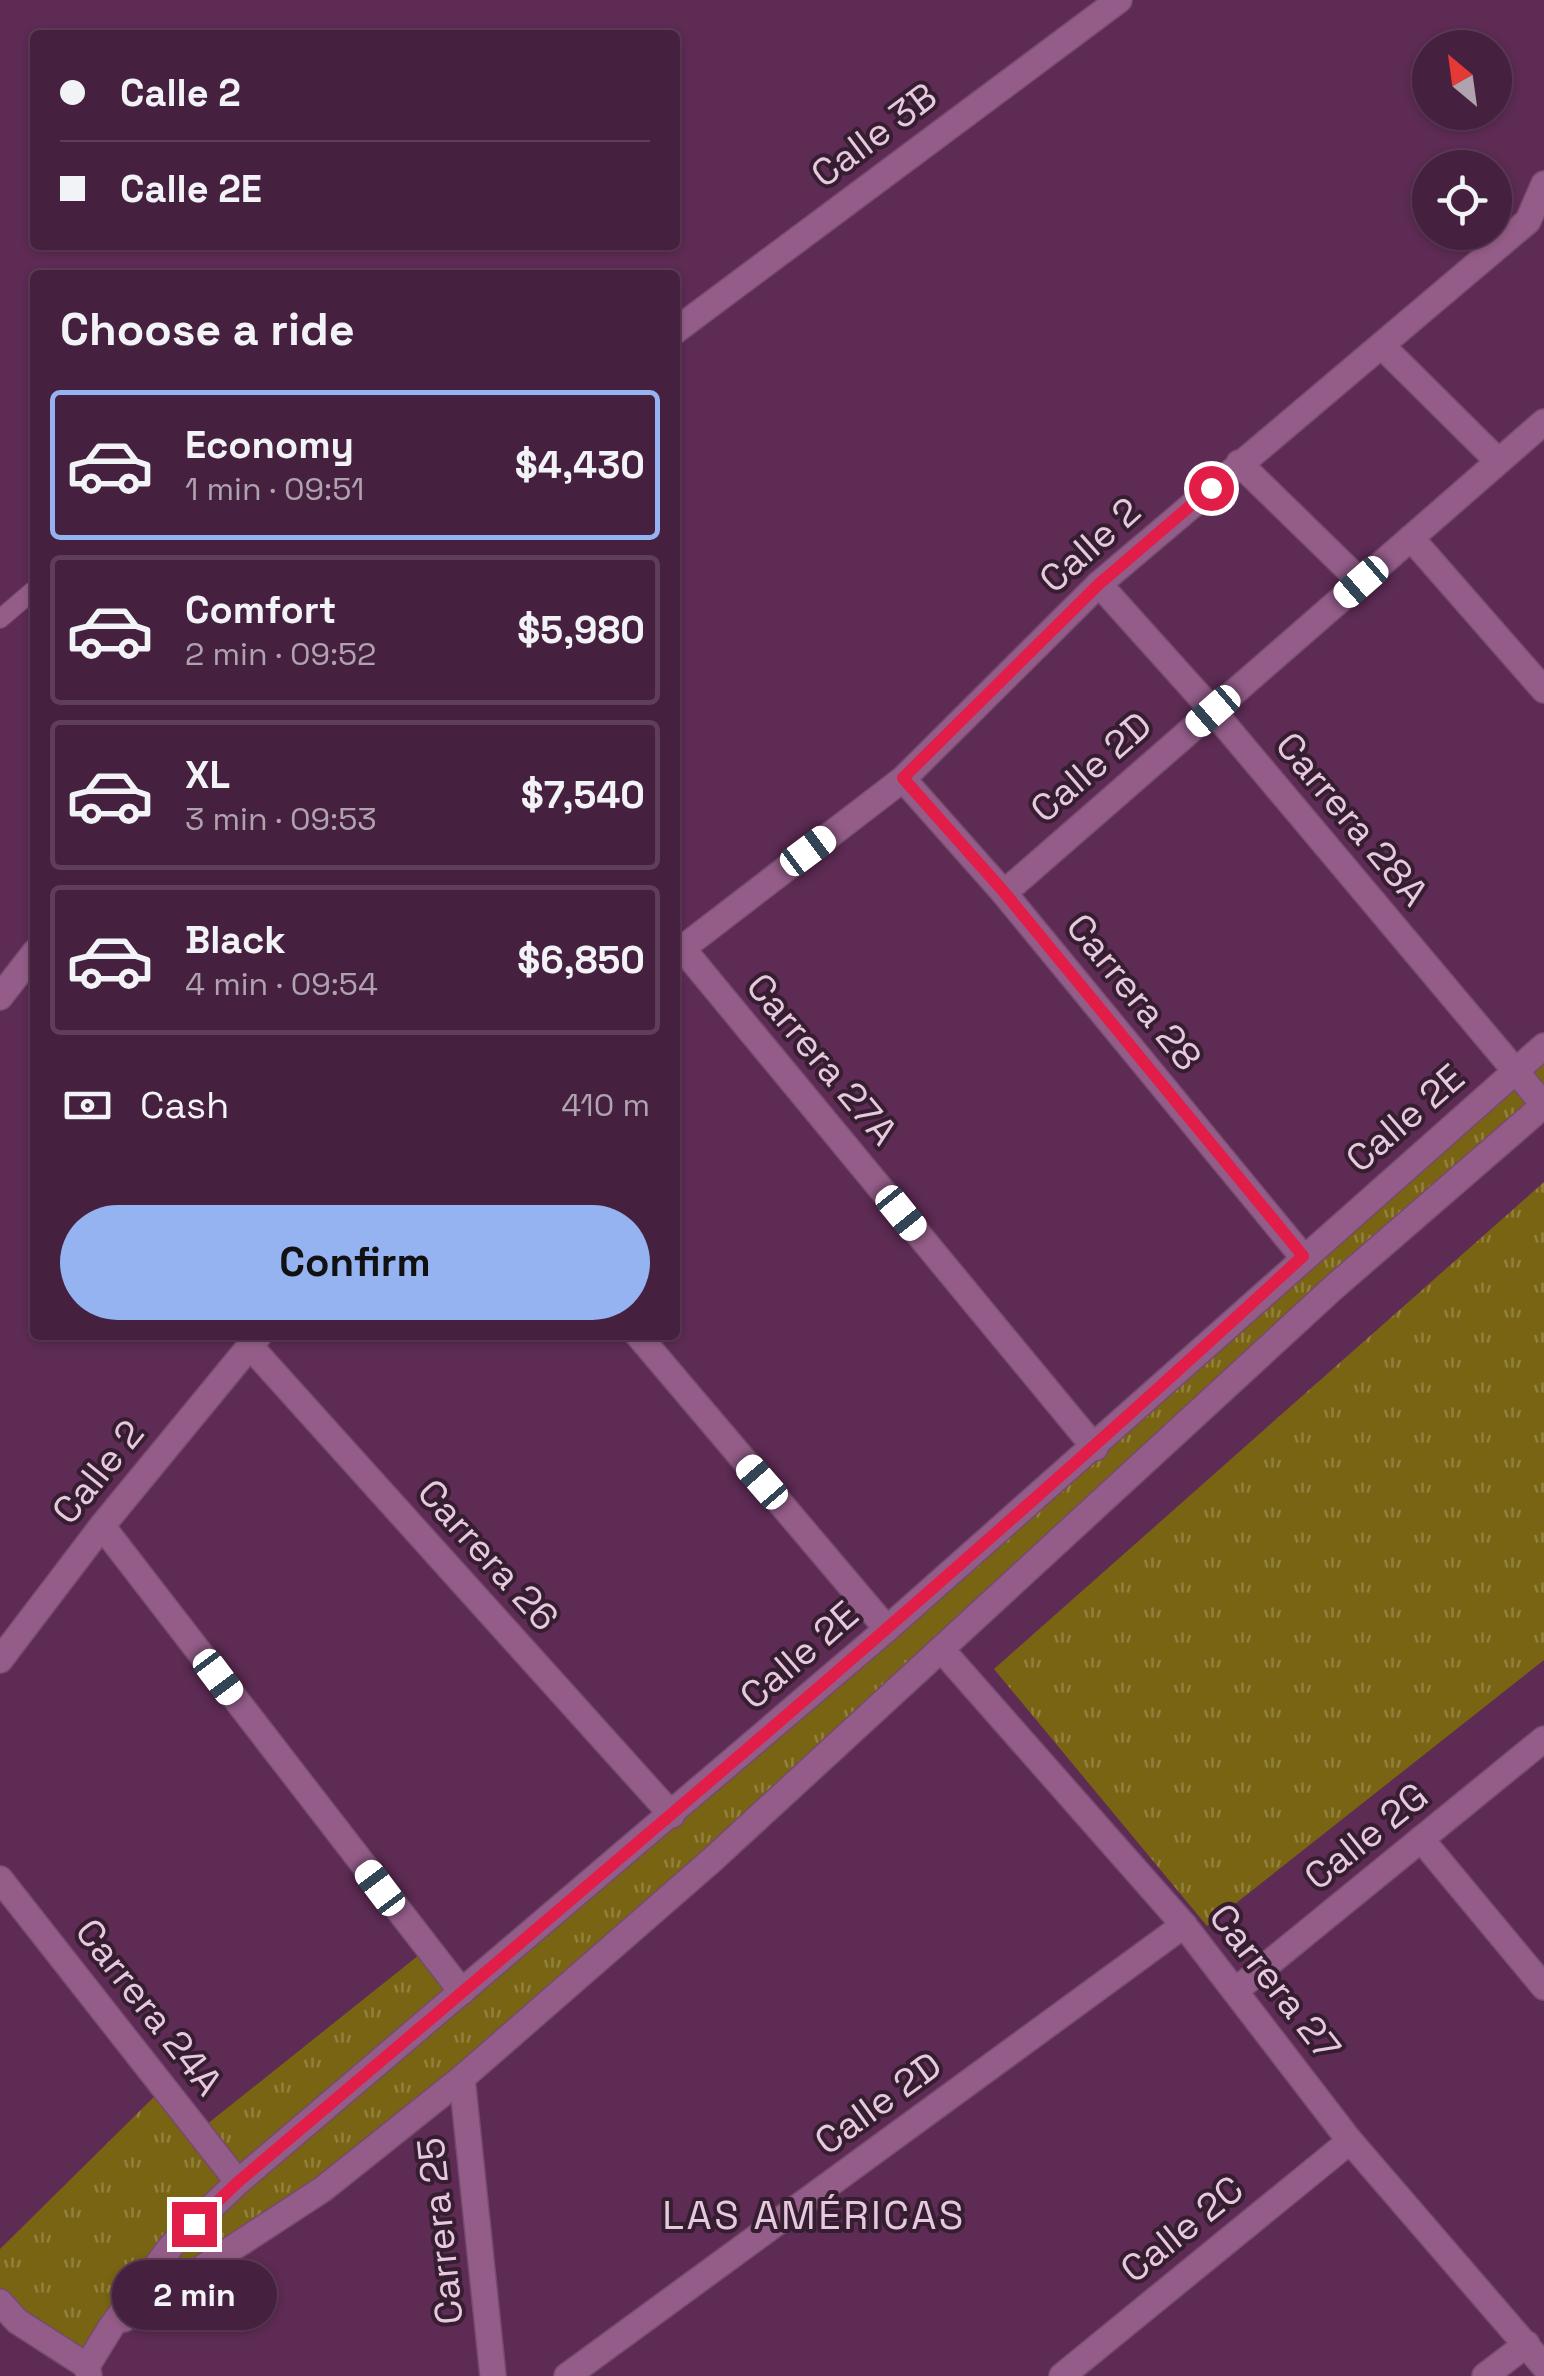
<!DOCTYPE html>
<html lang="en">
<head>
<meta charset="utf-8">
<style>
  :root { --surface:#46203f; --page:#4d2846; --text:#f1f3f6; --muted:#b0a3b0; --line:#5e3e59; --accent:#95b2f1 }
  body { margin:0; font-family:"Space Grotesk",sans-serif; background:var(--page); color:var(--text); height:100vh; display:flex; flex-direction:column; font-size:38px; white-space:nowrap }
  * { box-sizing:border-box; margin:0 }
  p { font-size:32px; color:var(--muted) }
  .icon { flex:none; width:55px; height:55px; fill:none; stroke:currentColor; stroke-width:2; stroke-linecap:round; stroke-linejoin:round }
  .map { position:relative; flex:1; overflow:hidden }
  .details { position:absolute; left:30px; top:270px; width:650px; height:1070px; display:flex; flex-direction:column; background:var(--surface); border-radius:10px; box-shadow:0 2px 8px #0004,0 0 0 2px var(--line) }
  .details>* { flex:none }
  .hud { position:absolute; left:30px; top:30px; width:650px; height:220px; border-radius:10px; box-shadow:0 2px 8px #0004,0 0 0 2px var(--line); display:grid; align-content:center; height:220px; padding:0 30px; background:var(--surface) }
  .needle { width:65px; rotate:331deg }
  .controls { position:absolute; left:1412px; top:30px; display:grid; gap:20px }
  .controls a { display:grid; place-items:center; width:100px; height:100px; border-radius:50%; background:var(--surface); box-shadow:0 2px 8px #0004,0 0 0 2px var(--line); font-size:50px }
  .end { position:absolute; width:45px; height:45px; margin:-22px; border:12px solid #e11d48; background:#fff; box-shadow:0 0 0 5px #fff }
  .from { border-radius:50% }
  .bubble { position:absolute; height:70px; border-radius:35px; background:var(--surface); box-shadow:0 2px 8px #0004,0 0 0 2px var(--line); font-size:32px; font-weight:700; line-height:70px; text-align:center }
  .car { position:absolute; width:30px; height:60px; margin:-30px -15px; border-radius:12px; box-shadow:0 0 8px 2px #0007; background:linear-gradient(#fff 24%,#345 0 40%,#fff 0 76%,#345 0 86%,#fff 0) }
  .hud b { display:flex; align-items:center; gap:35px; height:95px; font-size:38px }
  .hud b+b { border-top:2px solid var(--line) }
  .hud i { width:25px; height:25px; background:var(--text) }
  ul { padding:0; list-style:none }
  li { display:flex; align-items:center; gap:30px; height:150px; margin:0 20px 15px; padding:0 10px; border:5px solid var(--line); border-radius:10px }
  li div { flex:1 }
  li b { display:block; font-size:38px }
  li em { font-style:normal; font-weight:700 }
  li.active { border-color:var(--accent) }
  li>.icon { width:90px; height:90px; stroke-width:1.5 }
  h2 { padding:0 30px; font-size:45px; line-height:120px }
  .pay { display:flex; align-items:center; gap:25px; height:110px; padding:0 30px; font-size:38px }
  .pay p { margin-inline-start:auto }
  .button { display:flex; gap:20px; margin-top:auto; padding:20px 30px }
  .button a { flex:1; height:115px; border-radius:60px; background:var(--accent); color:#111; font-size:40px; font-weight:700; line-height:115px; text-align:center }
  .map>svg:first-child { display:block }
</style>
</head>
<body>
<div class="map">
<svg width="1544" height="2376" viewBox="0 0 1544 2376">
  <defs>
    <pattern id="grass-tufts" width="24" height="20" patternUnits="userSpaceOnUse" patternTransform="scale(2.5)"><rect width="24" height="20" fill="#786412"/><path d="M3 7l-1-3M5 7V3M7 7l1-3M15 17l-1-3M17 17v-4M19 17l1-3" fill="none" stroke="#92803f"/></pattern>
  </defs>
  <rect width="100%" height="100%" fill="#5d2b54"/>
  <!-- grass -->
  <g fill="url(#grass-tufts)">
    <path d="M1544,1050V1102L463,2076L111,2324L87,2363L0,2297V2249L162,2089L196,2133L424,1951L468,2004Z"/>
    <path d="M1544,1182V1660L1207,1926L994,1669Z"/>
  </g>
  <g fill="none" stroke-linecap="round" stroke-linejoin="round">
    <defs>
      <path id="service" d="M0,619L35,589"/>
      <g id="minor">
        <path d="M675,331L1119,0"/>
        <path d="M1382,346L1498,461"/>
        <path d="M1239,463L1361,582"/>
        <path d="M1411,538L1544,690"/>
        <path d="M1099,584L1213,711L1544,1105"/>
        <path d="M903,779L1004,893L1303,1257"/>
        <path d="M1004,893L1544,422"/>
        <path d="M682,948L1095,1448"/>
        <path d="M675,954L903,779L1099,584L1528,221L1544,184"/>
        <path d="M0,997L35,952"/>
        <path d="M638,1335L887,1629"/>
        <path d="M249,1345L672,1815"/>
        <path d="M102,1526L462,1992"/>
        <path d="M941,1649L1184,1925L1350,2141L1544,2366"/>
        <path d="M0,1660L102,1526L259,1335"/>
        <path d="M1421,1839L1544,1987"/>
        <path d="M0,1879L238,2182"/>
        <path d="M1235,1991L1544,1739"/>
        <path d="M462,2078L493,2376"/>
        <path d="M0,2302L17,2321L87,2366"/>
        <path d="M567,2376L1184,1925"/>
        <path d="M1062,2376L1350,2141"/>
        <path d="M1485,2376L1527,2344"/>
      </g>
      <g id="tertiary">
        <path d="M124,2319L323,2189L462,2078L712,1860L1333,1288L1544,1105"/>
        <path d="M89,2376L87,2366L111,2327L172,2245L238,2182L887,1629L1544,1046"/>
      </g>
    </defs>
    <!-- service casing -->
    <use href="#service" stroke="#754b6e" stroke-width="20"/>
    <!-- minor casing -->
    <use href="#minor" stroke="#754b6e" stroke-width="28"/>
    <!-- tertiary casing -->
    <use href="#tertiary" stroke="#754b6e" stroke-width="28"/>
    <!-- service -->
    <use href="#service" stroke="#945d89" stroke-width="18"/>
    <!-- minor -->
    <use href="#minor" stroke="#945d89" stroke-width="25"/>
    <!-- tertiary -->
    <use href="#tertiary" stroke="#945d89" stroke-width="25"/>
  </g>
  <g fill="none" stroke-linecap="round" stroke-linejoin="round">
    <!-- route -->
    <path stroke="#e11d48" stroke-width="12" d="M194,2224L238,2182C597,1878 957,1576 1303,1256L1004,892L903,778L1099,584L1211,488"/>
  </g>
  <g text-anchor="middle" stroke-width="8" stroke-linejoin="round" paint-order="stroke">
    <!-- street labels -->
    <g font-size="38" fill="#e7c8df" stroke="#351e30">
      <text transform="translate(874 135) rotate(-37)" y="13">Calle 3B</text>
      <text transform="translate(1090 545) rotate(-42)" y="13">Calle 2</text>
      <text transform="translate(1091 767) rotate(-41)" y="13">Calle 2D</text>
      <text transform="translate(1352 819) rotate(50)" y="13">Carrera 28A</text>
      <text transform="translate(1134 992) rotate(51)" y="13">Carrera 28</text>
      <text transform="translate(822 1059) rotate(50)" y="13">Carrera 27A</text>
      <text transform="translate(1405 1118) rotate(-41)" y="13">Calle 2E</text>
      <text transform="translate(98 1472) rotate(-51)" y="13">Calle 2</text>
      <text transform="translate(488 1555) rotate(48)" y="13">Carrera 26</text>
      <text transform="translate(799 1655) rotate(-41)" y="13">Calle 2E</text>
      <text transform="translate(1366 1836) rotate(-39)" y="13">Calle 2G</text>
      <text transform="translate(1275 1982) rotate(52)" y="13">Carrera 27</text>
      <text transform="translate(149 2007) rotate(52)" y="13">Carrera 24A</text>
      <text transform="translate(878 2103) rotate(-36)" y="13">Calle 2D</text>
      <text transform="translate(1182 2229) rotate(-39)" y="13">Calle 2C</text>
      <text transform="translate(440 2231) rotate(-96)" y="13">Carrera 25</text>
    </g>
    <!-- neighbourhood labels -->
    <g font-size="40" letter-spacing="2.5" fill="#e7c8df" stroke="#351e30">
      <text x="814" y="2229">LAS AMÉRICAS</text>
    </g>
  </g>
</svg>
<div class="controls">
<a><svg class="needle" viewBox="-14 -14 28 28"><path d="M0-13l5 13h-10z" fill="#e53935"/><path d="M0 13l5-13h-10z" fill="#b0a3b0"/></svg></a>
<a><svg class="icon" aria-label="locate" viewBox="0 0 24 24"><circle cx="12" cy="12" r="6"/><path d="M12 2v4M12 18v4M2 12h4M18 12h4"/></svg></a>
</div>
<i class="end from" style="left:1211px;top:488px"></i>
<i class="end" style="left:194px;top:2224px"></i>
<div class="bubble" style="left:112px;top:2260px;width:165px">2 min</div>
<i class="car" style="left:1361px;top:582px;rotate:229deg"></i>
<i class="car" style="left:1213px;top:711px;rotate:229deg"></i>
<i class="car" style="left:808px;top:851px;rotate:53deg"></i>
<i class="car" style="left:901px;top:1213px;rotate:141deg"></i>
<i class="car" style="left:762px;top:1482px;rotate:319deg"></i>
<i class="car" style="left:218px;top:1677px;rotate:143deg"></i>
<i class="car" style="left:380px;top:1888px;rotate:323deg"></i>
<div class="hud">
<b><i class="from"></i>Calle 2</b>
<b><i></i>Calle 2E</b>
</div>
<section class="details">
<h2>Choose a ride</h2>
<ul>
<li class="active"><svg class="icon" aria-label="car" viewBox="0 0 24 24"><path d="M5 17H2v-5l4-1 3-4h7l3 4 3 1v5h-3M9 17h6M6 11h13"/><circle cx="7" cy="17" r="2"/><circle cx="17" cy="17" r="2"/></svg><div><b>Economy</b><p>1 min · 09:51</p></div><em>$4,430</em></li>
<li><svg class="icon" aria-label="car" viewBox="0 0 24 24"><path d="M5 17H2v-5l4-1 3-4h7l3 4 3 1v5h-3M9 17h6M6 11h13"/><circle cx="7" cy="17" r="2"/><circle cx="17" cy="17" r="2"/></svg><div><b>Comfort</b><p>2 min · 09:52</p></div><em>$5,980</em></li>
<li><svg class="icon" aria-label="car" viewBox="0 0 24 24"><path d="M5 17H2v-5l4-1 3-4h7l3 4 3 1v5h-3M9 17h6M6 11h13"/><circle cx="7" cy="17" r="2"/><circle cx="17" cy="17" r="2"/></svg><div><b>XL</b><p>3 min · 09:53</p></div><em>$7,540</em></li>
<li><svg class="icon" aria-label="car" viewBox="0 0 24 24"><path d="M5 17H2v-5l4-1 3-4h7l3 4 3 1v5h-3M9 17h6M6 11h13"/><circle cx="7" cy="17" r="2"/><circle cx="17" cy="17" r="2"/></svg><div><b>Black</b><p>4 min · 09:54</p></div><em>$6,850</em></li>
</ul>
<div class="pay"><svg class="icon" aria-label="cash" viewBox="0 0 24 24"><path d="M3 7h18v10H3z"/><circle cx="12" cy="12" r="2"/></svg>Cash<p>410 m</p></div>
<div class="button"><a>Confirm</a></div>
</section>
</div>
</body>
</html>
